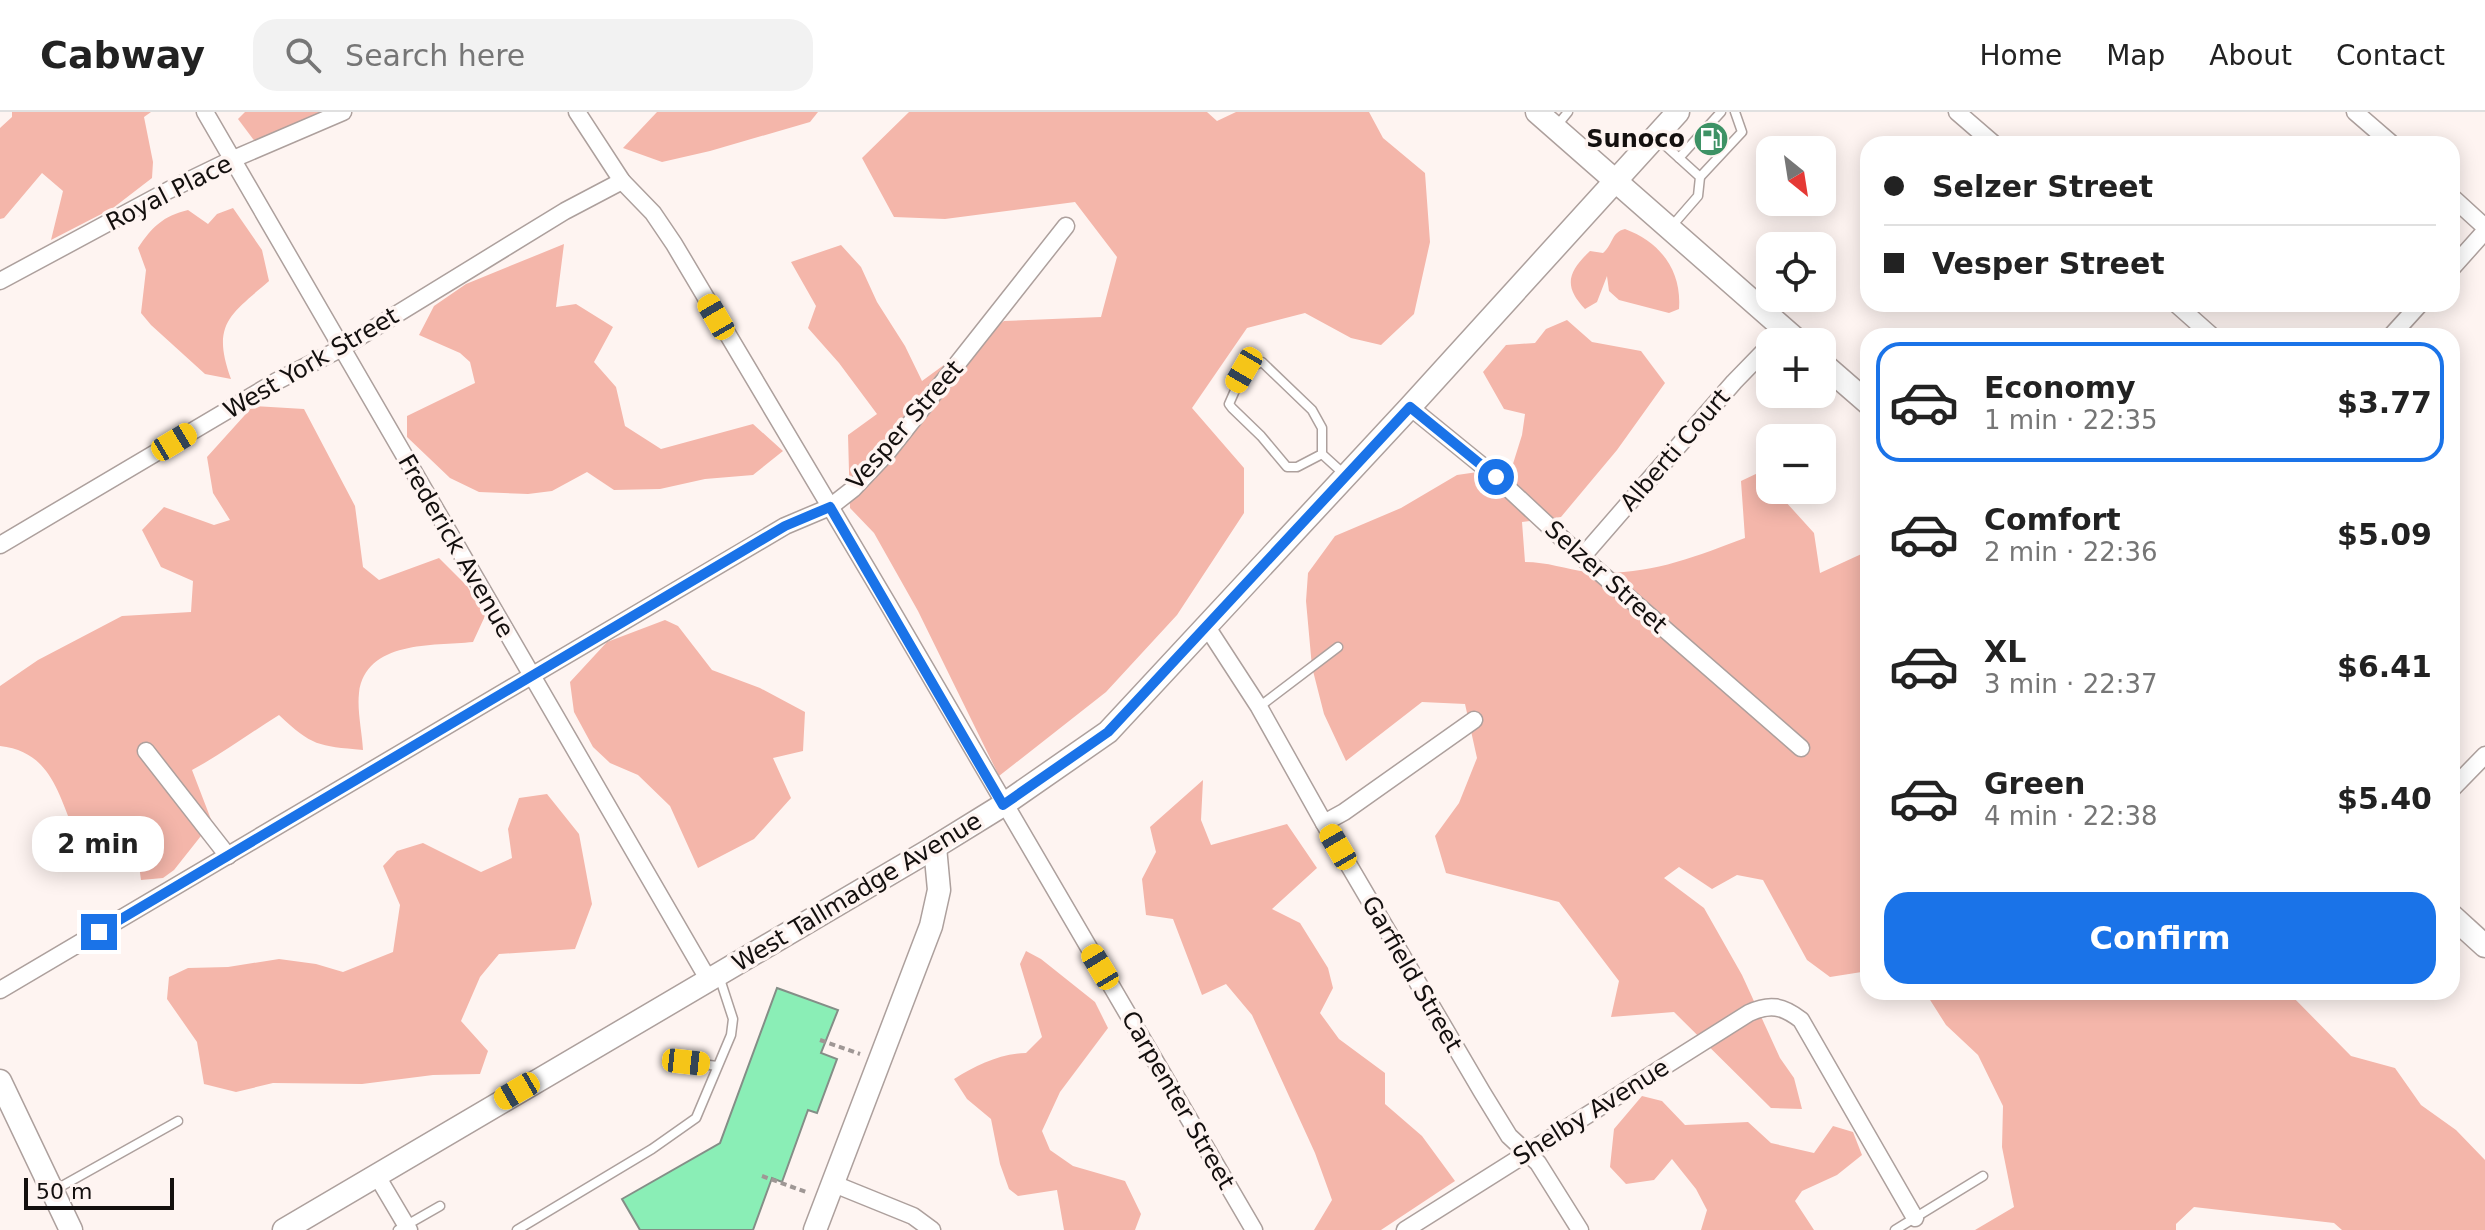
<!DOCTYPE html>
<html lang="en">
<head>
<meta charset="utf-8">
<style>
  :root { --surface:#fff; --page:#f2f2f2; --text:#222; --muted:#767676; --line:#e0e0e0; --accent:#1a73e8 }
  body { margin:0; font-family:"DejaVu Sans",sans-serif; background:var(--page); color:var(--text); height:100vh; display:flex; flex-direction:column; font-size:30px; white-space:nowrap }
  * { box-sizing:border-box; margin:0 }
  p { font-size:26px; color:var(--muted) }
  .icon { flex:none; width:44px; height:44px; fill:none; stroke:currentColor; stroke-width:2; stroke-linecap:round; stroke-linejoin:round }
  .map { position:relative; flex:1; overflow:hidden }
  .panel { position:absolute; left:1860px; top:216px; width:600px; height:672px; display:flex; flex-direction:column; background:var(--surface); border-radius:24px; box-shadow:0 4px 20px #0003 }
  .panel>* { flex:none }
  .top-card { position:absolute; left:1860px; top:24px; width:600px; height:176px; border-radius:24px; box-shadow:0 4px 20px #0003; display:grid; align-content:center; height:176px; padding:0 24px; background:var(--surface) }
  .needle { width:52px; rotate:150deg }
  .controls { position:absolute; left:1756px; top:24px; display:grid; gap:16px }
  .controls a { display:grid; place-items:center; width:80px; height:80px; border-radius:16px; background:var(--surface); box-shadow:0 4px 20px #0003; font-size:40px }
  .scale { position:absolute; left:24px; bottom:20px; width:150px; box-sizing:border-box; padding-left:8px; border:4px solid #130f0e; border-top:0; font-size:22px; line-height:28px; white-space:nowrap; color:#130f0e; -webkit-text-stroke:6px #fef4f1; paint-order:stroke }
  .end { position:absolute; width:36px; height:36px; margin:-18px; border:10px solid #1a73e8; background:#fff; box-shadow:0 0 0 4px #fff }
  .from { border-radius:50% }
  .bubble { position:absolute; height:56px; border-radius:24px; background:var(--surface); box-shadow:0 4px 20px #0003; font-size:26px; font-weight:600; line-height:56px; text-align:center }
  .car { position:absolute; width:24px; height:48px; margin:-24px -12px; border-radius:10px; box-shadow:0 0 6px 2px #0007; background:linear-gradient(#f5c518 24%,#345 0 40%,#f5c518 0 76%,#345 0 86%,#f5c518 0) }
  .top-card b { display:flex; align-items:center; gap:28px; height:76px; font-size:30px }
  .top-card b+b { border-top:2px solid var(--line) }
  .top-card i { width:20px; height:20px; background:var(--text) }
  ul { padding:14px 0 0; list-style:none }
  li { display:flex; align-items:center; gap:24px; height:120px; margin:0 16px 12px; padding:0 8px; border:4px solid transparent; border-radius:24px }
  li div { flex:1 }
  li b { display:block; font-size:30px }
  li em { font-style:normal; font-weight:600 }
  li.active { border-color:var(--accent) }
  li>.icon { width:72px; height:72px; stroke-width:1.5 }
  .button { display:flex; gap:16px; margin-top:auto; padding:16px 24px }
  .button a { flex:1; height:92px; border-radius:24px; background:var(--accent); color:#fff; font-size:32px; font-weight:600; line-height:92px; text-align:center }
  header { display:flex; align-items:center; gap:48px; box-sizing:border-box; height:112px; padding:0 40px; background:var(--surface); border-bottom:2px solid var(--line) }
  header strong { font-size:38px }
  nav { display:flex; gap:44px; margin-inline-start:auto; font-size:28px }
  .search { width:560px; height:72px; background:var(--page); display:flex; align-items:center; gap:20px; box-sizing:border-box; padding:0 28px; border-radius:24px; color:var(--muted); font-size:30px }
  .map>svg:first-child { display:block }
</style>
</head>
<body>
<header>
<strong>Cabway</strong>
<div class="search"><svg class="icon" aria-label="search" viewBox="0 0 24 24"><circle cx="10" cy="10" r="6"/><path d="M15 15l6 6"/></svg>Search here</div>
<nav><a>Home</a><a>Map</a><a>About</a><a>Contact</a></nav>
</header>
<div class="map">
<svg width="2485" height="1118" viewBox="0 0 2485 1118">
  <rect width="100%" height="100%" fill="#fef4f1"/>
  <!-- forest -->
  <g fill="#f4b6aa">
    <path d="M12,0H151L144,5L153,50L152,66L113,96L51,128L63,79L42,61L4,106L0,107V16L12,5Z"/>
    <path d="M245,0H323L256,31L238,7Z"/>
    <path d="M657,0H818L810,10L710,39L662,50L623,36Z"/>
    <path d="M909,0H1207L1217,9L1236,0H1369L1383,26L1425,61L1430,130L1414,202L1381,233L1351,226L1305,201L1247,216L1192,296L1244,356V401L1177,503L1106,580L999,664L918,499L874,421L850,396L848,323L877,302L839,251L808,216L816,194L791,150L841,133L861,155L877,190L905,234L922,269L1004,209L1101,205L1117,145L1075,90L945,107L894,105L862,46Z"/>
    <path d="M233,96L262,138L269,169C230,203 211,212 231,267L205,262L151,213L141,201L146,158L138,136C152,115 163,104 188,98L208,112L217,102Z"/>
    <path d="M1625,117C1660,130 1682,158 1679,197L1669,201L1619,188L1609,179L1607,164L1597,190L1585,197C1563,174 1568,160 1590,139L1603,141C1613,133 1611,120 1625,117Z"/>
    <path d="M564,132L556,195L576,192L613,215L594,250L616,275L625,314L661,337L753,312L783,339L753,363L705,367L660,377L614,378L587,360L552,379L528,382L479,380L450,366L407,325V304L475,271L470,250L460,241L419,223L434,194L466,172Z"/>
    <path d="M1567,208L1592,230L1641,239L1665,271L1617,338L1561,405L1522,410L1525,450C1547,450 1566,457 1587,460C1645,465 1692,446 1745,426L1741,369L1760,360L1770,372V378H1775L1814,421L1820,461L1868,439V859L1830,865L1807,848L1763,768L1737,763L1712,777L1679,755L1664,766L1704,796L1742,863L1780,946L1794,966L1802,997L1771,996L1674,900L1611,905L1619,869L1559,790L1446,761L1435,724L1459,691L1477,646L1465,592L1422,590L1346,649L1324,602L1312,555L1306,489L1308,461L1335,424L1401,396L1457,363L1512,355L1522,323L1525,302L1504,297L1483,260L1506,233L1535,231L1546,217Z"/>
    <path d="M253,294L304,297L355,394L363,455L379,468L439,446L467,474L485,504L473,530C433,534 366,528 359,581C357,599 362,620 363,638C318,634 312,634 279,603C250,621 222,642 192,658L212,710L174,758L163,766L141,768L136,731L72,714C57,676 47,639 0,634V574L38,548L122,504L191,500L193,469L161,455L142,418L164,395L214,413L230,408L213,381L207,345Z"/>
    <path d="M665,508L678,514L712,558L760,576L805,600L803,639L773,646L791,686L754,727L698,756L670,694L638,663L610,651L593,635L574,600L570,570L607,530Z"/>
    <path d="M1203,668L1201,708L1211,733L1287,712L1317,756L1272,797L1300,811L1328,856L1333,876L1320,901L1339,927L1385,961V992L1422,1024L1455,1069L1381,1118H1314L1332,1088L1315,1041L1252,903L1226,872L1202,883L1173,807L1146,803L1142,767L1156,740L1150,715Z"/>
    <path d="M547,682L579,722L592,792L575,837L499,842L480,865L461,909L488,939L480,962L433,963L362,972L273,971L236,980L204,972L197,930L167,887L169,865L188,856L228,855L279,847L316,852L343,860L393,840L400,793L383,754L397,739L423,731L481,760L512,746L508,717L519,686Z"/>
    <path d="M1026,839L1041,847L1095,890L1108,916L1060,980L1042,1019L1050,1038L1073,1054L1125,1069L1141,1102L1135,1118H1064L1057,1078L1018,1084L1009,1077L1000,1052L991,1007L967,987L954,967C977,953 999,942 1026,941L1042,925L1020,852Z"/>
    <path d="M1925,880H2288L2351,944L2395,956L2421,993L2456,1018L2485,1048V1118H2342L2334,1111L2194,1095L2176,1112V1118H1975L2014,1095L2002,1035L2003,994L1978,943L1946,913Z"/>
    <path d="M1642,984L1662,989L1685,1013L1748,1010L1771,1031L1814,1041L1833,1014L1853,1020L1862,1043L1837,1063L1802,1079L1795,1089L1814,1118H1701L1707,1098L1696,1077L1672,1047L1654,1068L1626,1072L1610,1055L1614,1017Z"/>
  </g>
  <!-- building -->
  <path fill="#8aeeb6" stroke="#848e87" stroke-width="2" d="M777,876L838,898L821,941L837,947L817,1001L808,998L782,1070L772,1066L753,1118H640L622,1087L720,1031Z"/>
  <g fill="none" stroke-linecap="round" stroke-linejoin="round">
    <defs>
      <g id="lane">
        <path d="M1555,16L1568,0"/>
        <path d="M1657,26L1700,65L1698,84L1671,115"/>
        <path d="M1679,46L1721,0"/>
        <path d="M1700,65L1742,20L1735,0"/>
        <path d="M1322,342L1297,355H1287L1261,324L1232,296L1229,292L1244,258L1262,250L1312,298L1322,316V342L1345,363"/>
        <path d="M1259,595L1338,535"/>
        <path d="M686,950L717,954"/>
        <path d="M53,1079L178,1009"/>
        <path d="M398,1118L440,1094"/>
        <path d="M517,1118L652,1037L696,1006L731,923L733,907L719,864"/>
        <path d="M1895,1118L1983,1064"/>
      </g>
      <g id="street">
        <path d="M205,0L708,867"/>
        <path d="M577,0L622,69L653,101L674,132L888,492L1254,1118"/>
        <path d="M1957,0L1994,32"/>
        <path d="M2355,0L2392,32"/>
        <path d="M2452,85L2485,115"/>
        <path d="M2452,156L2485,119"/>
        <path d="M0,169L169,78L231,48L343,0"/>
        <path d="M2176,192L2212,224"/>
        <path d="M2391,224L2420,192"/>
        <path d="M1410,295L1496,365L1582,445L1801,636"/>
        <path d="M0,433L277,269L340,237L565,99L622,69"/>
        <path d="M1582,445L1734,270L1770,233"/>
        <path d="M1207,515L1259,595L1324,711L1482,980L1509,1024L1538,1051L1580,1118"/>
        <path d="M146,639L228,744"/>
        <path d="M2452,677L2485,643"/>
        <path d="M1324,711L1344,700L1474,608"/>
        <path d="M0,878L785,414L830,395L853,377L886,342L1066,114"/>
        <path d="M377,1064L409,1118"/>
        <path d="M834,1072L913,1104L932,1118"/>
        <path d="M1405,1118L1749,901C1770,891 1783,894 1801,908L1915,1106"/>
      </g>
      <g id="secondary">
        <path d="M1537,0L1799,230"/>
        <path d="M1822,251L1868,291"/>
        <path d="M2452,804L2485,834"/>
        <path d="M0,969L71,1118"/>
        <path d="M284,1118L935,735L1003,693L1108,620L1410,295L1678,0"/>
        <path d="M815,1118L931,814L939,778L935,735"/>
      </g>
    </defs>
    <!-- lane casing -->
    <use href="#lane" stroke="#ada09d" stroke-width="11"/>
    <!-- street casing -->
    <use href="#street" stroke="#ada09d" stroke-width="19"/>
    <!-- secondary casing -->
    <use href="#secondary" stroke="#ada09d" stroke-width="25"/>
    <!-- path -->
    <g stroke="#9f9795" stroke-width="4" stroke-dasharray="6 4" stroke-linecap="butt">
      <path d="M820,928L860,942"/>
      <path d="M762,1064L806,1080"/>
    </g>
    <!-- lane -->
    <use href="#lane" stroke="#fff" stroke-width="8"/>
    <!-- street -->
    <use href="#street" stroke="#fff" stroke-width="16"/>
    <!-- secondary -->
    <use href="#secondary" stroke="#fff" stroke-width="22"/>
  </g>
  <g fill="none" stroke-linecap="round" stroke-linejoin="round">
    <!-- route -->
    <path stroke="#1a73e8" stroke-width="10" d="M99,820L785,414L830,395L1003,693L1108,620L1410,295L1496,365"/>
  </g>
  <!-- icons -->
  <defs>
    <symbol id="fuel-disc" viewBox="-11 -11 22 22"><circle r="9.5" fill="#3d9265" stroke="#fef4f1"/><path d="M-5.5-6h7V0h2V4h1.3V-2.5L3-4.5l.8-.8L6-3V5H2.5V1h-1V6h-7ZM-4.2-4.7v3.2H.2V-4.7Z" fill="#fff"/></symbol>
  </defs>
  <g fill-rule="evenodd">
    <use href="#fuel-disc" x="1691" y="7" width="40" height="40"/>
  </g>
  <g text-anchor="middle" stroke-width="7" stroke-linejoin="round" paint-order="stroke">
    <!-- poi labels -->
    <g font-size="24" font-weight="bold" fill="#130f0e" stroke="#fef4f1" text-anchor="end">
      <text x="1685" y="35">Sunoco</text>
    </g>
    <!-- street labels -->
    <g font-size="24" fill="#130f0e" stroke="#fef4f1">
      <text transform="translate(169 81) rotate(-27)" y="8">Royal Place</text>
      <text transform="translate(311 251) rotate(-30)" y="8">West York Street</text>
      <text transform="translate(905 313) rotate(-49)" y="8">Vesper Street</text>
      <text transform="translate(1675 338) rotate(-49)" y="8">Alberti Court</text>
      <text transform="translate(456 434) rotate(60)" y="8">Frederick Avenue</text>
      <text transform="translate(1606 465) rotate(42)" y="8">Selzer Street</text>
      <text transform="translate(857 780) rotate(-31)" y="8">West Tallmadge Avenue</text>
      <text transform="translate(1412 862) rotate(60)" y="8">Garfield Street</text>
      <text transform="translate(1178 988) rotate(60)" y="8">Carpenter Street</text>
      <text transform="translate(1591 1000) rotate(-32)" y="8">Shelby Avenue</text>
    </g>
  </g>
</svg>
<div class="controls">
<a><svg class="needle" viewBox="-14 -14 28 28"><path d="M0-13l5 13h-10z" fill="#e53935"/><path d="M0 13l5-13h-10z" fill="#767676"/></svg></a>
<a><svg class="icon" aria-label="locate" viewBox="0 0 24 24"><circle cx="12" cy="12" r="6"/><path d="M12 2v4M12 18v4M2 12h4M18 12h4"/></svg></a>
<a>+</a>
<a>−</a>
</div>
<div class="scale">50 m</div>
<i class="end from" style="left:1496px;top:365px"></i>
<i class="end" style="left:99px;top:820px"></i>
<div class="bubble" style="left:32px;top:704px;width:132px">2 min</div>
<i class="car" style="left:716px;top:205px;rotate:330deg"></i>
<i class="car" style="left:1244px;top:258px;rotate:210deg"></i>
<i class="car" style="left:174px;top:330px;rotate:59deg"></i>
<i class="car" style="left:1338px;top:735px;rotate:330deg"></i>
<i class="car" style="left:1100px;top:855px;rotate:329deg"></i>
<i class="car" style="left:686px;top:950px;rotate:96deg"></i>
<i class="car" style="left:517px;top:979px;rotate:240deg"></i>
<div class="top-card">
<b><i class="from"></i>Selzer Street</b>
<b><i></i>Vesper Street</b>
</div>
<section class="panel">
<ul>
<li class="active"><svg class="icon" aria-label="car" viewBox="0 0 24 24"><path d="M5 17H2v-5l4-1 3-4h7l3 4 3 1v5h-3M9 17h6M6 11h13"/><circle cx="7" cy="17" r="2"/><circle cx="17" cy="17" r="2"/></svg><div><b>Economy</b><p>1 min · 22:35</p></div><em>$3.77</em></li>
<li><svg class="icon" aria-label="car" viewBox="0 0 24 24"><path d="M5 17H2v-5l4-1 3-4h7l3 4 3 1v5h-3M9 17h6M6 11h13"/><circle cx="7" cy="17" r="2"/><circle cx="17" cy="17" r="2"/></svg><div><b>Comfort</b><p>2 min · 22:36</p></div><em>$5.09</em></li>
<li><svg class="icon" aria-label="car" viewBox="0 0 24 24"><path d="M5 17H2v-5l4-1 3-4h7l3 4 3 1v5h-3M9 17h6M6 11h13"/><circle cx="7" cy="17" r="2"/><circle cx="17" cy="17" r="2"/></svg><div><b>XL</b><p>3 min · 22:37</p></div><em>$6.41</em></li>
<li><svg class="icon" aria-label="car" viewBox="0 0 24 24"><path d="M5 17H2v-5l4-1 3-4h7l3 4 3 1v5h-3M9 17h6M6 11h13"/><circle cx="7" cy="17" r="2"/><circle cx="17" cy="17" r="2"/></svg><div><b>Green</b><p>4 min · 22:38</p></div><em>$5.40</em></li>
</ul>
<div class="button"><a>Confirm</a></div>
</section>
</div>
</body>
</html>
